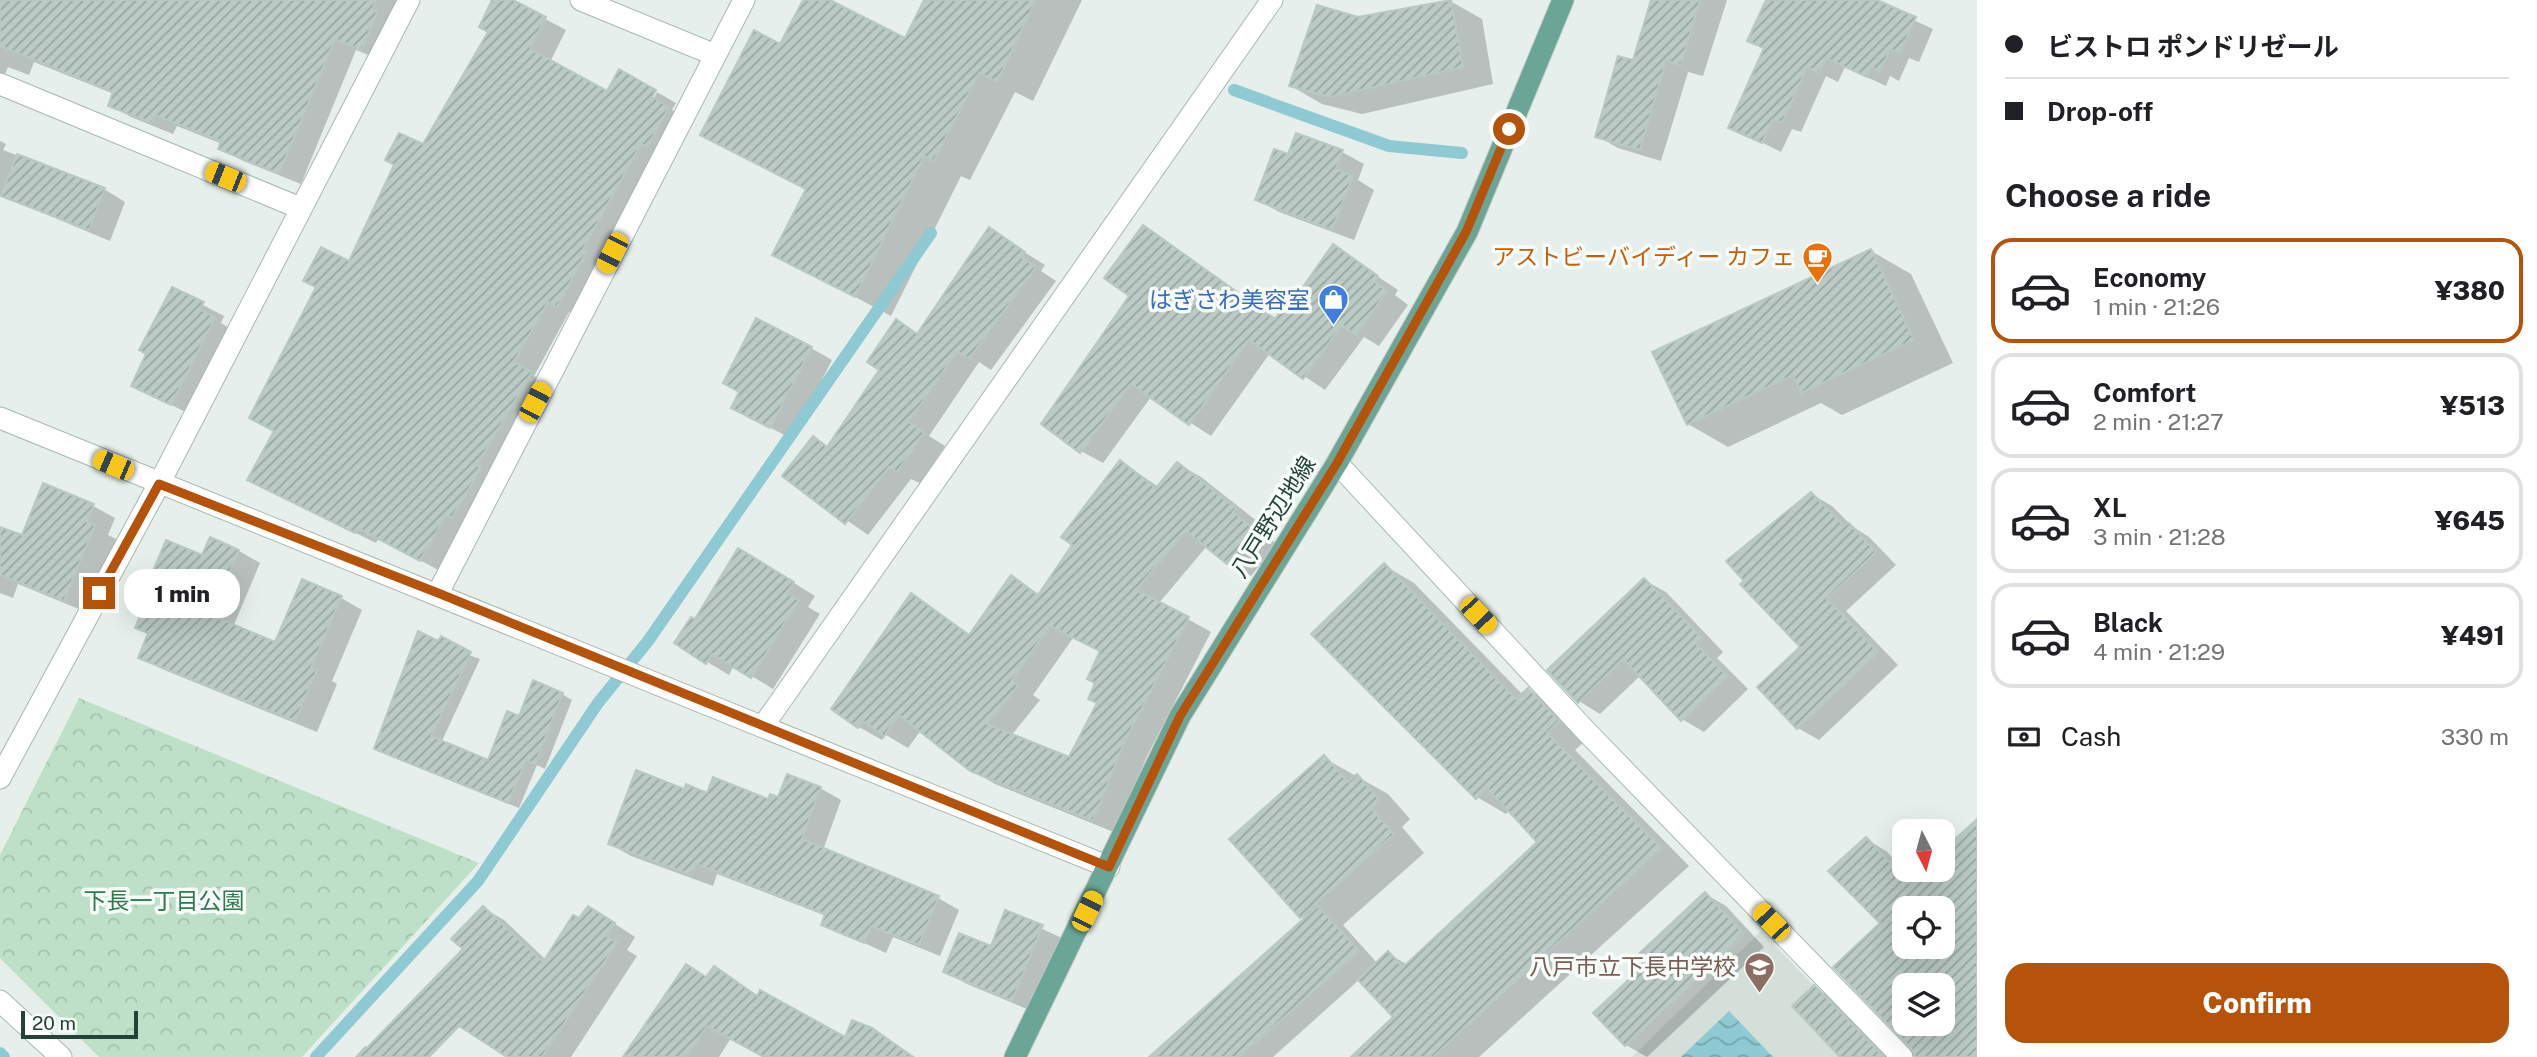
<!DOCTYPE html>
<html lang="en">
<head>
<meta charset="utf-8">
<style>
  :root { --surface:#fff; --page:#f2f2f2; --text:#202124; --muted:#757577; --line:#e0e0e0; --accent:#b45309 }
  body { margin:0; font-family:"Public Sans","Noto Sans JP",sans-serif; background:var(--page); color:var(--text); height:100vh; display:flex; flex-direction:column; font-size:26px; white-space:nowrap }
  * { box-sizing:border-box; margin:0 }
  p { font-size:23px; color:var(--muted) }
  .icon { flex:none; width:38px; height:38px; fill:none; stroke:currentColor; stroke-width:2; stroke-linecap:round; stroke-linejoin:round }
  .map { position:relative; flex:1; overflow:hidden }
  .sheet { display:flex; flex-direction:column; background:var(--surface); width:560px }
  .sheet>* { flex:none }
  .guide { display:grid; align-content:center; height:154px; padding:0 28px; background:var(--surface) }
  .needle { width:46px; rotate:174deg }
  .buttons { position:absolute; left:1892px; top:819px; display:grid; gap:14px }
  .buttons a { display:grid; place-items:center; width:63px; height:63px; border-radius:14px; background:var(--surface); box-shadow:0 7px 28px #0002; font-size:35px }
  .scale { position:absolute; left:21px; bottom:18px; width:117px; box-sizing:border-box; padding-left:7px; border:4px solid #24423a; border-top:0; font-size:19px; line-height:24px; white-space:nowrap; color:#24423a; -webkit-text-stroke:5px #f7fbf9; paint-order:stroke }
  .end { position:absolute; width:32px; height:32px; margin:-16px; border:9px solid #b45309; background:#fff; box-shadow:0 0 0 4px #fff }
  .from { border-radius:50% }
  .bubble { position:absolute; height:49px; border-radius:21px; background:var(--surface); box-shadow:0 7px 28px #0002; font-size:23px; font-weight:800; line-height:49px; text-align:center }
  .car { position:absolute; width:21px; height:42px; margin:-21px -10px; border-radius:9px; box-shadow:0 0 5px 2px #0007; background:linear-gradient(#f5c518 24%,#345 0 40%,#f5c518 0 76%,#345 0 86%,#f5c518 0) }
  .guide b { display:flex; align-items:center; gap:24px; height:66px; font-size:26px }
  .guide b+b { border-top:2px solid var(--line) }
  .guide i { width:18px; height:18px; background:var(--text) }
  ul { padding:0; list-style:none }
  li { display:flex; align-items:center; gap:21px; height:105px; margin:0 14px 10px; padding:0 14px; border:4px solid var(--line); border-radius:21px }
  li div { flex:1 }
  li b { display:block; font-size:26px }
  li em { font-style:normal; font-weight:800 }
  li.selected { border-color:var(--accent) }
  li>.icon { width:63px; height:63px; stroke-width:1.5 }
  h2 { padding:0 28px; font-size:32px; line-height:84px }
  .pay { display:flex; align-items:center; gap:18px; height:77px; padding:0 28px; font-size:26px }
  .pay p { margin-inline-start:auto }
  .action { display:flex; gap:14px; margin-top:auto; padding:14px 28px }
  .action a { flex:1; height:80px; border-radius:21px; background:var(--accent); color:#fff; font-size:28px; font-weight:800; line-height:80px; text-align:center }
  main { display:flex; flex:1; min-height:0 }
  .map>svg:first-child { display:block }
</style>
</head>
<body>
<main>
<div class="map">
<svg width="1977" height="1057" viewBox="0 0 1977 1057">
  <defs>
    <pattern id="forest-crowns" width="20" height="18" patternUnits="userSpaceOnUse" patternTransform="scale(1.75)"><rect width="20" height="18" fill="#bfe0c8"/><path d="M2 6a3 3 0 1 1 6 0M12 15a3 3 0 1 1 6 0" fill="none" stroke="#a4c1ad"/></pattern>
    <pattern id="water-waves" width="16" height="10" patternUnits="userSpaceOnUse" patternTransform="scale(1.75)"><rect width="16" height="10" fill="#8ec9d4"/><path d="M0 5q4-4 8 0t8 0" fill="none" stroke="#74a5ad"/></pattern>
    <pattern id="building-hatch" width="6" height="6" patternUnits="userSpaceOnUse" patternTransform="scale(1.75)"><rect width="6" height="6" fill="#bbcac4"/><path d="M-1 1l2-2M0 6l6-6M5 7l2-2" fill="none" stroke="#98a6a0"/></pattern>
  </defs>
  <rect width="100%" height="100%" fill="#e6efeb"/>
  <!-- built -->
  <path fill="#d4dfda" d="M1761,931L1883,1057H1632Z"/>
  <!-- forest -->
  <path fill="url(#forest-crowns)" d="M79,698L479,863L302,1057H99L0,958V855Z"/>
  <!-- water -->
  <path fill="url(#water-waves)" d="M1729,1011L1773,1057H1681Z"/>
  <!-- shadow -->
  <g fill="#0003" fill-rule="evenodd">
    <path d="M0,0H402L384,61L356,50L301,184L241,160L220,148L222,144L177,126L173,134L131,117L110,105L114,94L34,62L29,75L8,67L0,86Z"/>
    <path d="M494,0H509L566,30L550,62L608,93L650,106L657,92L676,103L672,110L689,120L578,317L569,312L534,376L551,385L442,572L379,538L376,543L249,480L276,431L350,264L490,32Z"/>
    <path d="M805,0H827L906,41L925,0H1082L1033,101L1015,92L970,180L961,176L891,316L774,254L807,190L702,134L781,46Z"/>
    <path d="M1652,0H1727L1703,76L1688,72L1661,161L1618,148L1597,136L1634,63Z"/>
    <path d="M1768,0H1870L1933,29L1919,62L1909,58L1899,81L1890,76L1886,86L1845,67L1838,82L1826,76L1801,132L1792,129L1781,152L1731,127L1765,49L1750,40Z"/>
    <path d="M1450,1L1482,19L1493,84L1362,114L1322,104L1291,86L1357,18Z"/>
    <path d="M0,141L6,144L3,150L104,189L125,202L110,241L0,195Z"/>
    <path d="M1342,152L1364,164L1358,180L1374,190L1354,240L1279,212L1257,199L1290,156Z"/>
    <path d="M1143,227L1277,319L1294,303L1333,247L1398,290L1395,295L1408,305L1379,346L1364,337L1325,390L1270,353L1211,436L1151,397L1103,463L1081,451L1131,296Z"/>
    <path d="M989,230L1045,265L1041,271L1056,281L991,370L979,362L929,436L945,446L920,483L911,479L868,535L784,476L813,439L828,447L882,370L897,322L919,334Z"/>
    <path d="M1871,251L1911,274L1953,363L1842,415L1821,403L1728,447L1688,424Z"/>
    <path d="M172,289L224,316L221,323L236,332L193,416L133,385L149,354Z"/>
    <path d="M811,348L832,360L792,439L733,408L742,392Z"/>
    <path d="M1121,462L1159,487L1178,464L1201,477L1258,522L1255,527L1277,544L1251,576L1207,546L1159,603L1211,632L1147,756L1116,833L995,784L971,770L921,730L908,748L886,735L882,740L859,727L911,596L971,635L1011,577L1040,595L1075,545ZM1073,638L1102,652L1097,683L1099,703L1070,760L1011,736L1040,700L1033,695Z"/>
    <path d="M1811,494L1832,506L1852,526L1869,537L1896,565L1846,611L1898,665L1819,740L1798,728L1760,687L1802,647Z"/>
    <path d="M93,506L115,518L108,535L116,539L86,612L18,584L13,598L0,593V529L23,538Z"/>
    <path d="M239,551L260,563L233,627L276,644L341,598L362,610L332,681L337,684L317,732L162,669L140,657L150,634L137,627L203,557Z"/>
    <path d="M760,562L815,596L808,607L820,614L773,689L734,665L729,675L676,643Z"/>
    <path d="M1385,566L1414,583L1523,695L1528,690L1558,707L1587,739L1575,750L1689,866L1479,1057H1353L1396,1017L1360,979L1273,1057H1155L1175,1033L1306,919L1301,917L1324,758L1388,794L1410,819L1402,827L1424,853L1343,925L1378,964L1389,954L1408,965L1540,842L1510,810L1506,814L1477,797Z"/>
    <path d="M1644,580L1666,592L1723,652L1717,658L1748,689L1704,732L1682,719L1641,675L1600,714L1579,701Z"/>
    <path d="M439,644L480,659L441,743L489,763L519,718L562,694L572,700L545,769L537,765L519,808L387,754Z"/>
    <path d="M820,788L841,800L823,850L938,898L959,910L940,956L893,937L886,953L823,924L826,916L717,874L713,886L631,856L610,844L685,791L769,802Z"/>
    <path d="M1977,821V1057H1935L1898,1031L1866,839L1886,851L1914,880L1925,870H1942ZM1904,908H1942V947H1904ZM1904,985H1942V1024H1904Z"/>
    <path d="M1705,894L1726,906L1764,947L1647,1057L1626,1045L1641,971Z"/>
    <path d="M483,908L504,920L546,960L580,920H609L635,937L627,950L637,956L571,1057H510L465,949Z"/>
    <path d="M1006,912L1064,939L1034,1012L967,984L945,972L992,948Z"/>
    <path d="M714,969L758,996L846,1039L871,1029L915,1057H766L731,1038L719,1057H625Z"/>
    <path d="M1814,987L1836,1000L1891,1057H1843Z"/>
    <path d="M411,1039L431,1057H355L365,1046L369,1048Z"/>
  </g>
  <g fill="none" stroke-linecap="round" stroke-linejoin="round">
    <!-- stream -->
    <g stroke="#8ec9d4" stroke-width="12">
      <path d="M1234,90L1389,146L1462,153"/>
      <path d="M0,1053L4,1057"/>
      <path d="M316,1057L478,881L598,703L648,641L931,233"/>
    </g>
  </g>
  <!-- building -->
  <g fill="url(#building-hatch)" stroke="#b8c9c2" stroke-width="2" fill-rule="evenodd">
    <path d="M0,0H376L372,10L377,12L362,50L335,39L279,174L218,149L221,141L155,115L152,123L108,106L113,92L0,46Z"/>
    <path d="M492,0H513L546,17L530,49L607,91L619,69L656,90L652,97L669,107L647,147L641,144L583,249L587,251L557,307L548,302L514,362L532,372L477,465L481,468L452,518L446,515L420,561L358,528L355,533L247,480L274,431L249,418L316,287L303,281L321,247L349,261L394,165L385,160L399,133L423,144L488,32L479,27Z"/>
    <path d="M803,0H830L905,38L924,0H1036L997,82L979,73L934,161L924,156L855,297L772,255L806,189L700,135L754,30L780,44Z"/>
    <path d="M1451,0L1463,67L1330,97L1289,86L1317,5L1358,17Z"/>
    <path d="M1651,0H1700L1681,65L1666,61L1640,150L1595,137L1618,56L1633,60Z"/>
    <path d="M1766,0H1877L1916,17L1900,53L1890,49L1880,72L1871,67L1867,77L1826,58L1819,73L1807,67L1782,123L1773,119L1762,143L1728,128L1764,48L1747,41Z"/>
    <path d="M1296,133L1343,150L1336,169L1353,176L1332,230L1255,200L1274,149L1288,154Z"/>
    <path d="M17,154L105,188L89,230L1,196Z"/>
    <path d="M1143,225L1275,319L1290,298L1293,301L1333,244L1378,276L1374,281L1387,291L1356,335L1342,325L1303,379L1249,340L1189,425L1131,384L1080,453L1041,424L1129,296L1104,278Z"/>
    <path d="M989,227L1025,252L1021,257L1036,267L969,359L957,351L909,422L924,433L897,472L889,467L845,524L782,476L813,436L827,447L879,370L867,362L896,319L917,334Z"/>
    <path d="M1871,249L1914,340L1801,393L1793,375L1687,425L1652,352Z"/>
    <path d="M172,287L204,302L200,309L215,318L171,405L131,386L146,354L139,350Z"/>
    <path d="M756,318L812,347L770,428L731,408L739,392L723,383Z"/>
    <path d="M1120,460L1156,488L1177,462L1236,508L1233,512L1255,530L1227,564L1186,531L1136,590L1189,617L1124,743L1093,821L970,771L899,715L884,736L863,721L858,728L831,709L911,593L969,635L1011,575L1038,595L1072,545L1061,537ZM1050,626L1100,651L1087,679L1095,683L1088,699L1097,703L1069,757L987,724L1018,686L1012,680Z"/>
    <path d="M43,483L94,504L87,522L95,525L64,601L0,575V527L22,535Z"/>
    <path d="M1811,492L1844,526L1849,523L1876,552L1827,599L1878,652L1797,729L1757,687L1800,647L1740,584L1744,581L1726,561Z"/>
    <path d="M210,537L239,550L211,615L275,642L302,579L342,596L311,668L317,670L295,721L138,658L148,633L135,628L153,585L148,583L166,540L202,555Z"/>
    <path d="M738,548L794,582L787,593L799,600L751,678L712,654L706,664L674,643L691,617L695,619Z"/>
    <path d="M1384,563L1516,699L1528,688L1559,721L1547,733L1661,848L1433,1057H1351L1393,1017L1358,980L1388,951L1403,967L1537,842L1487,788L1476,799L1311,634Z"/>
    <path d="M1644,578L1703,639L1697,645L1727,676L1681,721L1623,659L1578,703L1547,670Z"/>
    <path d="M418,631L438,641L441,636L471,652L431,736L488,760L507,711L519,716L533,680L563,693L535,764L526,761L508,803L374,749Z"/>
    <path d="M1324,755L1348,782L1357,774L1380,800L1371,808L1394,834L1300,918L1229,839Z"/>
    <path d="M636,770L684,789L686,784L707,793L713,777L768,799L770,794L778,797L787,774L821,787L802,839L939,896L919,945L871,926L864,943L821,925L825,914L696,864L691,875L608,844Z"/>
    <path d="M1977,819V1057H1915L1911,1048L1833,967L1880,923L1828,871L1866,837L1909,883L1922,870H1942V851ZM1904,908H1942V947H1904ZM1904,985H1942V1024H1904Z"/>
    <path d="M1705,892L1744,934L1625,1046L1593,1013L1638,971L1630,962Z"/>
    <path d="M483,906L543,962L573,915L579,918L588,906L615,923L607,936L617,943L542,1057H507L459,1026L429,1057H358L463,949L451,939Z"/>
    <path d="M1318,906L1359,951L1239,1057H1149Z"/>
    <path d="M1005,910L1043,925L1012,1001L943,972L959,933L991,946Z"/>
    <path d="M686,964L706,977L714,966L757,996L760,990L845,1037L852,1020L872,1028L913,1057H764L707,1026L686,1057H623Z"/>
    <path d="M1814,985L1884,1057H1840L1792,1006Z"/>
  </g>
  <g fill="none" stroke-linecap="round" stroke-linejoin="round">
    <defs>
      <g id="minor">
        <path d="M581,0L715,55"/>
        <path d="M0,84L300,208"/>
        <path d="M0,418L1109,867"/>
        <path d="M1337,463L1584,729L1902,1057"/>
        <path d="M438,593L744,0"/>
        <path d="M763,726L1272,0"/>
        <path d="M0,778L159,484L409,0"/>
        <path d="M0,1001L61,1057"/>
      </g>
      <path id="major" d="M1015,1057L1180,716L1337,463L1467,232L1563,0"/>
    </defs>
    <!-- minor casing -->
    <use href="#minor" stroke="#a8b8b2" stroke-width="23"/>
    <!-- major casing -->
    <use href="#major" stroke="#c2cac8" stroke-width="23"/>
    <!-- minor -->
    <use href="#minor" stroke="#fff" stroke-width="21"/>
    <!-- major -->
    <use href="#major" stroke="#6aa596" stroke-width="21"/>
  </g>
  <g fill="none" stroke-linecap="round" stroke-linejoin="round">
    <!-- route -->
    <path stroke="#b45309" stroke-width="9" d="M99,593L159,484L438,593L1109,867L1180,716L1337,463L1466,232L1509,129"/>
  </g>
  <!-- icons -->
  <defs>
    <symbol id="cafe-pin" viewBox="-11 -11 22 30"><path d="M0 17L-7.5 6A9.5 9.5 0 1 1 7.5 6Z" fill="#e8710a" stroke="#f7fbf9"/><path d="M-5.5-4.5H6V0H3Q3 3.5 0 3.5H-2.5Q-5.5 3.5-5.5 0ZM3-3.2v2h1.7v-2ZM-6 4.5H4V6H-6Z" fill="#fff"/></symbol>
    <symbol id="shop-pin" viewBox="-11 -11 22 30"><path d="M0 17L-7.5 6A9.5 9.5 0 1 1 7.5 6Z" fill="#3f7fe0" stroke="#f7fbf9"/><path d="M-5-2.5h2.3a2.7 3.5 0 0 1 5.4 0H5L5.5 6h-11ZM-1.5-2.5h3a1.5 2.3 0 0 0-3 0Z" fill="#fff"/></symbol>
    <symbol id="school-pin" viewBox="-11 -11 22 30"><path d="M0 17L-7.5 6A9.5 9.5 0 1 1 7.5 6Z" fill="#8d6e63" stroke="#f7fbf9"/><path d="M0-5L7-2L0 1L-7-2ZM-4 1L0 2.5L4 1V4Q0 6-4 4Z" fill="#fff"/></symbol>
  </defs>
  <g fill-rule="evenodd">
    <use href="#cafe-pin" x="1800" y="240" width="35" height="47"/>
    <use href="#shop-pin" x="1316" y="282" width="35" height="47"/>
    <use href="#school-pin" x="1742" y="950" width="35" height="47"/>
  </g>
  <g text-anchor="middle" stroke-width="7" stroke-linejoin="round" paint-order="stroke">
    <!-- food labels -->
    <g font-size="23" fill="#c56008" stroke="#f7fbf9" text-anchor="end">
      <text x="1795" y="265">アストビーバイディー カフェ</text>
    </g>
    <!-- shop labels -->
    <g font-size="23" fill="#366cbe" stroke="#f7fbf9" text-anchor="end">
      <text x="1310" y="308">はぎさわ美容室</text>
    </g>
    <!-- street labels -->
    <g font-size="23" fill="#24423a" stroke="#f7fbf9">
      <text transform="translate(1273 517) rotate(-58)" y="8">八戸野辺地線</text>
    </g>
    <!-- park labels -->
    <g font-size="23" fill="#2d7a4b" stroke="#f7fbf9">
      <text x="164" y="909">下長一丁目公園</text>
    </g>
    <!-- education labels -->
    <g font-size="23" fill="#785e54" stroke="#f7fbf9" text-anchor="end">
      <text x="1736" y="975">八戸市立下長中学校</text>
    </g>
  </g>
</svg>
<div class="buttons">
<a><svg class="needle" viewBox="-14 -14 28 28"><path d="M0-13l5 13h-10z" fill="#e53935"/><path d="M0 13l5-13h-10z" fill="#757577"/></svg></a>
<a><svg class="icon" aria-label="locate" viewBox="0 0 24 24"><circle cx="12" cy="12" r="6"/><path d="M12 2v4M12 18v4M2 12h4M18 12h4"/></svg></a>
<a><svg class="icon" aria-label="layers" viewBox="0 0 24 24"><path d="M12 4l9 5-9 5-9-5zM3 14l9 5 9-5"/></svg></a>
</div>
<div class="scale">20 m</div>
<i class="end from" style="left:1509px;top:129px"></i>
<i class="end" style="left:99px;top:593px"></i>
<div class="bubble" style="left:124px;top:569px;width:116px">1 min</div>
<i class="car" style="left:225px;top:177px;rotate:292deg"></i>
<i class="car" style="left:612px;top:253px;rotate:207deg"></i>
<i class="car" style="left:535px;top:402px;rotate:28deg"></i>
<i class="car" style="left:113px;top:465px;rotate:293deg"></i>
<i class="car" style="left:1478px;top:615px;rotate:137deg"></i>
<i class="car" style="left:1087px;top:911px;rotate:26deg"></i>
<i class="car" style="left:1771px;top:922px;rotate:316deg"></i>
</div>
<section class="sheet">
<div class="guide">
<b><i class="from"></i>ビストロ ポンドリゼール</b>
<b><i></i>Drop-off</b>
</div>
<h2>Choose a ride</h2>
<ul>
<li class="selected"><svg class="icon" aria-label="car" viewBox="0 0 24 24"><path d="M5 17H2v-5l4-1 3-4h7l3 4 3 1v5h-3M9 17h6M6 11h13"/><circle cx="7" cy="17" r="2"/><circle cx="17" cy="17" r="2"/></svg><div><b>Economy</b><p>1 min · 21:26</p></div><em>¥380</em></li>
<li><svg class="icon" aria-label="car" viewBox="0 0 24 24"><path d="M5 17H2v-5l4-1 3-4h7l3 4 3 1v5h-3M9 17h6M6 11h13"/><circle cx="7" cy="17" r="2"/><circle cx="17" cy="17" r="2"/></svg><div><b>Comfort</b><p>2 min · 21:27</p></div><em>¥513</em></li>
<li><svg class="icon" aria-label="car" viewBox="0 0 24 24"><path d="M5 17H2v-5l4-1 3-4h7l3 4 3 1v5h-3M9 17h6M6 11h13"/><circle cx="7" cy="17" r="2"/><circle cx="17" cy="17" r="2"/></svg><div><b>XL</b><p>3 min · 21:28</p></div><em>¥645</em></li>
<li><svg class="icon" aria-label="car" viewBox="0 0 24 24"><path d="M5 17H2v-5l4-1 3-4h7l3 4 3 1v5h-3M9 17h6M6 11h13"/><circle cx="7" cy="17" r="2"/><circle cx="17" cy="17" r="2"/></svg><div><b>Black</b><p>4 min · 21:29</p></div><em>¥491</em></li>
</ul>
<div class="pay"><svg class="icon" aria-label="cash" viewBox="0 0 24 24"><path d="M3 7h18v10H3z"/><circle cx="12" cy="12" r="2"/></svg>Cash<p>330 m</p></div>
<div class="action"><a>Confirm</a></div>
</section>
</main>
</body>
</html>
